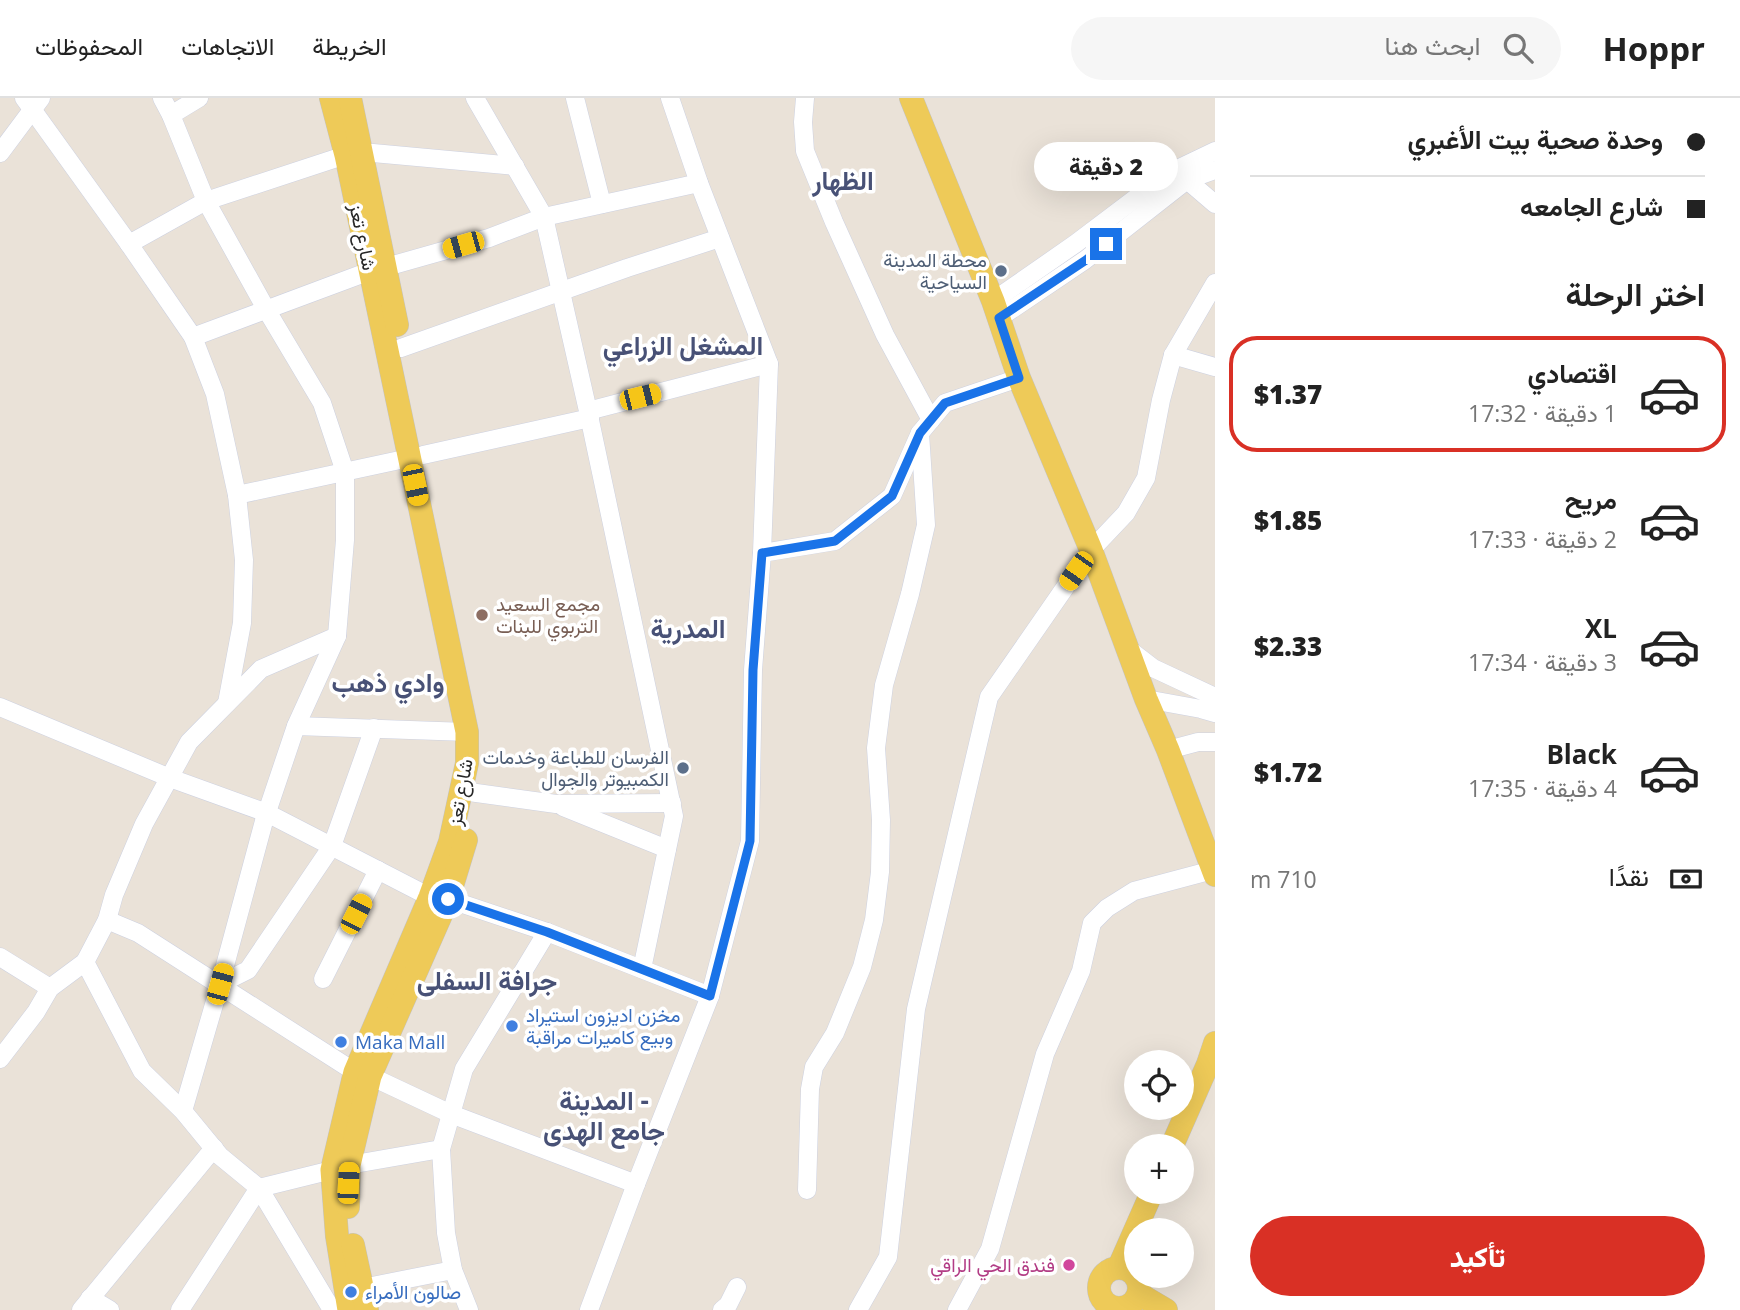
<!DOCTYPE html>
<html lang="ar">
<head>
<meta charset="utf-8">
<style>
  :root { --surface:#fff; --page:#f6f6f6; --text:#222; --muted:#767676; --line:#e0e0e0; --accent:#d93025 }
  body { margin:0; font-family:"Open Sans",Vazirmatn,sans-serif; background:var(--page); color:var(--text); direction:rtl; height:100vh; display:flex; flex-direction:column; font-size:26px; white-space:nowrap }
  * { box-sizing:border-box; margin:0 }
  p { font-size:23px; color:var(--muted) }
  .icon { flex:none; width:38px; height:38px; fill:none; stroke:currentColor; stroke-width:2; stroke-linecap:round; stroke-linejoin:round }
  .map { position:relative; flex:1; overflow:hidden; direction:ltr }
  .side { display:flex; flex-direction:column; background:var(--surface); width:525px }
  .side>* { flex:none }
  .banner { display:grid; align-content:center; height:154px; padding:0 35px; background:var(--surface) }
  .tools { position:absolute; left:1124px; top:952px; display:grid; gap:14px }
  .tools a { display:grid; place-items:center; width:70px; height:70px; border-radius:50%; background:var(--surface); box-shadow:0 7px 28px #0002; font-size:35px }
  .end { position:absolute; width:32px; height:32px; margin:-16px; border:9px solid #1a73e8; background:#fff; box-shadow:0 0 0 4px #fff }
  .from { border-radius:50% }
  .bubble { position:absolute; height:49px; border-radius:24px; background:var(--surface); box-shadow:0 7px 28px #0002; font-size:23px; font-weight:800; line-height:49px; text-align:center; direction:rtl }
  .car { position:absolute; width:21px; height:42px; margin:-21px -10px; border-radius:9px; box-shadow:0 0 5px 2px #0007; background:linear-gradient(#f5c518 24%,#345 0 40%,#f5c518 0 76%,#345 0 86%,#f5c518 0) }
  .banner b { display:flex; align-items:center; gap:24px; height:66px; font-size:26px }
  .banner b+b { border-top:2px solid var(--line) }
  .banner i { width:18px; height:18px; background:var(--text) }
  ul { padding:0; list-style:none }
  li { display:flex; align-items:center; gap:21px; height:116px; margin:0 14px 10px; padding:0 21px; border:4px solid transparent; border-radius:28px }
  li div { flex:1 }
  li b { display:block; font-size:26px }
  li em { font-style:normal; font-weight:800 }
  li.current { border-color:var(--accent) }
  li>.icon { width:63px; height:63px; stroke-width:1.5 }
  h2 { padding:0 35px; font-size:32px; line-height:84px }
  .pay { display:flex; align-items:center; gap:18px; height:77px; padding:0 35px; font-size:26px }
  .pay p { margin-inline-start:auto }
  .action { display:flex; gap:14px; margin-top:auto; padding:14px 35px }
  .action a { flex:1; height:80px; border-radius:42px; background:var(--accent); color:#fff; font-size:28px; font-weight:800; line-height:80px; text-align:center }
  header { display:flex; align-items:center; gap:42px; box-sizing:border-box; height:98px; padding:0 35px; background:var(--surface); border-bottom:2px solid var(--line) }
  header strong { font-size:33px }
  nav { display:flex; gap:38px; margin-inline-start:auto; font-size:24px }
  .search { width:490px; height:63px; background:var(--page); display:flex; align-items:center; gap:18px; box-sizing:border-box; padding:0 24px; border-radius:38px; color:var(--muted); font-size:26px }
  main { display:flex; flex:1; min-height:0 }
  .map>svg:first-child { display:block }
</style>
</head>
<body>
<header>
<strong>Hoppr</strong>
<div class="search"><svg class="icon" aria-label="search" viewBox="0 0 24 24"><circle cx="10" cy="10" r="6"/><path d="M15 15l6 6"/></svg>ابحث هنا</div>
<nav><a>الخريطة</a><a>الاتجاهات</a><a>المحفوظات</a></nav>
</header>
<main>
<section class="side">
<div class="banner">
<b><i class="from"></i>وحدة صحية بيت الأغبري</b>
<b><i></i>شارع الجامعه</b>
</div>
<h2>اختر الرحلة</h2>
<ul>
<li class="current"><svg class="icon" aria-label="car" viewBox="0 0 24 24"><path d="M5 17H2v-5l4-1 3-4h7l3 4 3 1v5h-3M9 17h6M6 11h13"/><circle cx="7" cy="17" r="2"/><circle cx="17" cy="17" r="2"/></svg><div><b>اقتصادي</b><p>1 دقيقة · 17:32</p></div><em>$1.37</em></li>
<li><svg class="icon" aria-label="car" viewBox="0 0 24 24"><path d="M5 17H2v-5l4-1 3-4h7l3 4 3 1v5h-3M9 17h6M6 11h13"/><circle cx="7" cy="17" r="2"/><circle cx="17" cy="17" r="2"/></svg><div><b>مريح</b><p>2 دقيقة · 17:33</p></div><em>$1.85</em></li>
<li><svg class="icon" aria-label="car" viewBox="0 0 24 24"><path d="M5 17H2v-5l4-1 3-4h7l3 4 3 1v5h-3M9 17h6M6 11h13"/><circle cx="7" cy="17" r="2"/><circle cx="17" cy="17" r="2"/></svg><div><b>XL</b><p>3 دقيقة · 17:34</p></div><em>$2.33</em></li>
<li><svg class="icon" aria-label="car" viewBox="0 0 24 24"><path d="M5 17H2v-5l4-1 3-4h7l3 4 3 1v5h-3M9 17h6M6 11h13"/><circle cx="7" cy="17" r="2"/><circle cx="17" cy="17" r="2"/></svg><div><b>Black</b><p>4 دقيقة · 17:35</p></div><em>$1.72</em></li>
</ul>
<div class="pay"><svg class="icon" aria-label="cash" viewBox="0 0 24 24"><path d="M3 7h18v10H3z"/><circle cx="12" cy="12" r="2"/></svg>نقدًا<p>710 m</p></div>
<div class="action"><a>تأكيد</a></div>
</section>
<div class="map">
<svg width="1215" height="1212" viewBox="0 0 1215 1212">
  <rect width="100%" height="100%" fill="#eae2d8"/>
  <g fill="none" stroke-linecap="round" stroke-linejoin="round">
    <defs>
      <g id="minor">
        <path d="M24,0L129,146L193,239L215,296L237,397L244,462L242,525L227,605"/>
        <path d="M162,0L171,17L206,103L266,211L322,305L345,374V442L337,538L296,628L264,723L220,886L183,1013"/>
        <path d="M475,0L544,119L588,313L674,718L642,871"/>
        <path d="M575,0L602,106"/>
        <path d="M805,0L803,24L805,53L834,124L885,237L931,322"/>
        <path d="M171,17L199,0"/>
        <path d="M362,54L515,68"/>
        <path d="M0,55L41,0"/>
        <path d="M1187,82L1215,106"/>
        <path d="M129,146L206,103L346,57"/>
        <path d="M386,169L489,140L544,119L699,85"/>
        <path d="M993,203L1075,146L1169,75L1215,53"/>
        <path d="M999,220L1085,162L1187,82L1215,72"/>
        <path d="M193,239L370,173"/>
        <path d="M401,250L627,170L720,140"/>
        <path d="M1173,257L1215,269"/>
        <path d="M588,313L769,266"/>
        <path d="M423,357L590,320"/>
        <path d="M237,397L409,360"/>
        <path d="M762,455L835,443L892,398L920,335L945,305L1019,280"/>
        <path d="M1127,550L1153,570L1215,599"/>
        <path d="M1146,601L1201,611L1215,615"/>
        <path d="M0,609L170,680L267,715L430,799L448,801L547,834L710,898"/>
        <path d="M296,628L467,634"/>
        <path d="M1168,652L1198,644H1215"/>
        <path d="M462,693L556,706L672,705"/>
        <path d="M563,709L667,751"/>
        <path d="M107,822L138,835L355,974L370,978L451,1016L636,1086"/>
        <path d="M0,859L50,890"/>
        <path d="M85,864L142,973L183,1013L220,1058L259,1090L332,1212"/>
        <path d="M323,881L378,772"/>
        <path d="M220,886L248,872L332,748L374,630"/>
        <path d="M0,961L36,914L50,890L85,864L107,822L114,797L144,726L189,644L261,571L337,538"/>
        <path d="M349,1067L441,1051"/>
        <path d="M807,1092L810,991L814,969L835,935L862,869L874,822L880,774L881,722L876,650L884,587L910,496L926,427L920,335"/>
        <path d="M362,1190L453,1172"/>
        <path d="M90,1200L110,1212"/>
        <path d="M81,1212L214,1050"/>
        <path d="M180,1212L259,1090L332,1072"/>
        <path d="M469,1212L453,1172L446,1135L441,1051L464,971L547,834"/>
        <path d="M589,1212L636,1086L710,898L750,743L753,572L762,455L769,266L699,85L670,0"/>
        <path d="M722,1212L728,1207L737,1189"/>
        <path d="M858,1212L888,1159L916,911L989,599L1091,452L1126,415L1146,380L1161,302L1173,257L1215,185"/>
        <path d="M957,1212L990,1151L1045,956L1081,873L1092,825L1107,810L1134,793L1213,772"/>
      </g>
      <g id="major">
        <path d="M331,0L346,57L467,634V665L450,744L430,799L355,974L332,1072L337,1138L349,1212"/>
        <path d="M350,0L397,227"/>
        <path d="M911,0L993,203L1019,280L1091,452L1146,601L1168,652L1215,777"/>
        <path d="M1172,1048L1208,966L1215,945"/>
        <path d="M348,1109L349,1067L370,978L448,801L466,742"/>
        <path d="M353,1147L367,1212"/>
        <path d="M1119,1169L1152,1094"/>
        <circle cx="1119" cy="1190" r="20"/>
        <path d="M1139,1196L1166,1212"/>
      </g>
    </defs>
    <!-- minor casing -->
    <use href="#minor" stroke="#cdd1e0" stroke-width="19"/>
    <!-- major casing -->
    <use href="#major" stroke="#c3c3c3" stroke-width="24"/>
    <!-- minor -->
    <use href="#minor" stroke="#fff" stroke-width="18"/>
    <!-- major -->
    <use href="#major" stroke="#eeca58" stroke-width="23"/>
  </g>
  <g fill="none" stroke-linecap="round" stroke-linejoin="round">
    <!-- route -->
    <path stroke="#1a73e8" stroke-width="9" d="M448,801L547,834L710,898L750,743L753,572L762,455L835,443L892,398L920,335L945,305L1019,280L999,220L1086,162L1106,146"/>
  </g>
  <!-- markers -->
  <g fill="#5c6f8a" stroke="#fff" stroke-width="2.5">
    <circle cx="1001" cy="173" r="7"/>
    <circle cx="683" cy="670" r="7"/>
  </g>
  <circle fill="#8d6e63" stroke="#fff" stroke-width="2.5" cx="482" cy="517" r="7"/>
  <g fill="#3f7fe0" stroke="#fff" stroke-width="2.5">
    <circle cx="512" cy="928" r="7"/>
    <circle cx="341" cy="944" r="7"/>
    <circle cx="351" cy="1194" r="7"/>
  </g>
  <circle fill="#d1479c" stroke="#fff" stroke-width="2.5" cx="1069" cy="1167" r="7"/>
  <g text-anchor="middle" stroke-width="7" stroke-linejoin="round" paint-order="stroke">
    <!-- street labels -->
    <g font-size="19" fill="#272727" stroke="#fff">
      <text transform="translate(363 139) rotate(78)" y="7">شارع تعز</text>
      <text transform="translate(460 694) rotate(-80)" y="7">شارع تعز</text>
    </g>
    <!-- service labels -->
    <g font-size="19" fill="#4e5e75" stroke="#fff" text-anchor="end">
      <text x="987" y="169">محطة المدينة<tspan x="987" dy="22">السياحية</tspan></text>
      <text x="669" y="666">الفرسان للطباعة وخدمات<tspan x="669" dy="22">الكمبيوتر والجوال</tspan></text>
    </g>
    <!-- education labels -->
    <g font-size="19" fill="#785e54" stroke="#fff" text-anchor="start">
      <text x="496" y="513">مجمع السعيد<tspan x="496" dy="22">التربوي للبنات</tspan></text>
    </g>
    <!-- shop labels -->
    <g font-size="19" fill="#366cbe" stroke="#fff" text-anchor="start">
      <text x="526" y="924">مخزن اديزون استيراد<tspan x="526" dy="22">وبيع كاميرات مراقبة</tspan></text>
      <text x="355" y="951">Maka Mall</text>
      <text x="365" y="1201">صالون الأمراء</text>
    </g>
    <!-- hotel labels -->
    <g font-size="19" fill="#b23c85" stroke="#fff" text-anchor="end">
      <text x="1055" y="1174">فندق الحي الراقي</text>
    </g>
    <!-- district labels -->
    <g font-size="26" font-weight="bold" fill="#485176" stroke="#fff">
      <text x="843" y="92">الظهار</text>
      <text x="683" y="257">المشغل الزراعي</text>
      <text x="688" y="540">المدرية</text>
      <text x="388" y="594">وادي ذهب</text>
      <text x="487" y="892">جرافة السفلى</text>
      <text x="604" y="1012">المدينة -<tspan x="604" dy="30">جامع الهدى</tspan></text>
    </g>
  </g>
</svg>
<div class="tools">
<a><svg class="icon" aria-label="locate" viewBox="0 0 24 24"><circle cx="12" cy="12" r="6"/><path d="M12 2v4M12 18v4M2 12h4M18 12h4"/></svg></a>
<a>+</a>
<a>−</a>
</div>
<i class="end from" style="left:448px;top:801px"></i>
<i class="end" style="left:1106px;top:146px"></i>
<div class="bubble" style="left:1034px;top:44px;width:144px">2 دقيقة</div>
<i class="car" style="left:463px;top:147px;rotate:254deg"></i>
<i class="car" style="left:640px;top:299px;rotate:76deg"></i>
<i class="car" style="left:415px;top:387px;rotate:168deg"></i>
<i class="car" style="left:1076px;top:473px;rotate:215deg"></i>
<i class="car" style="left:356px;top:816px;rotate:27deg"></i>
<i class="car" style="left:220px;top:886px;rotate:15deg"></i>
<i class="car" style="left:348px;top:1085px;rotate:3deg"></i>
</div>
</main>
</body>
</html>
